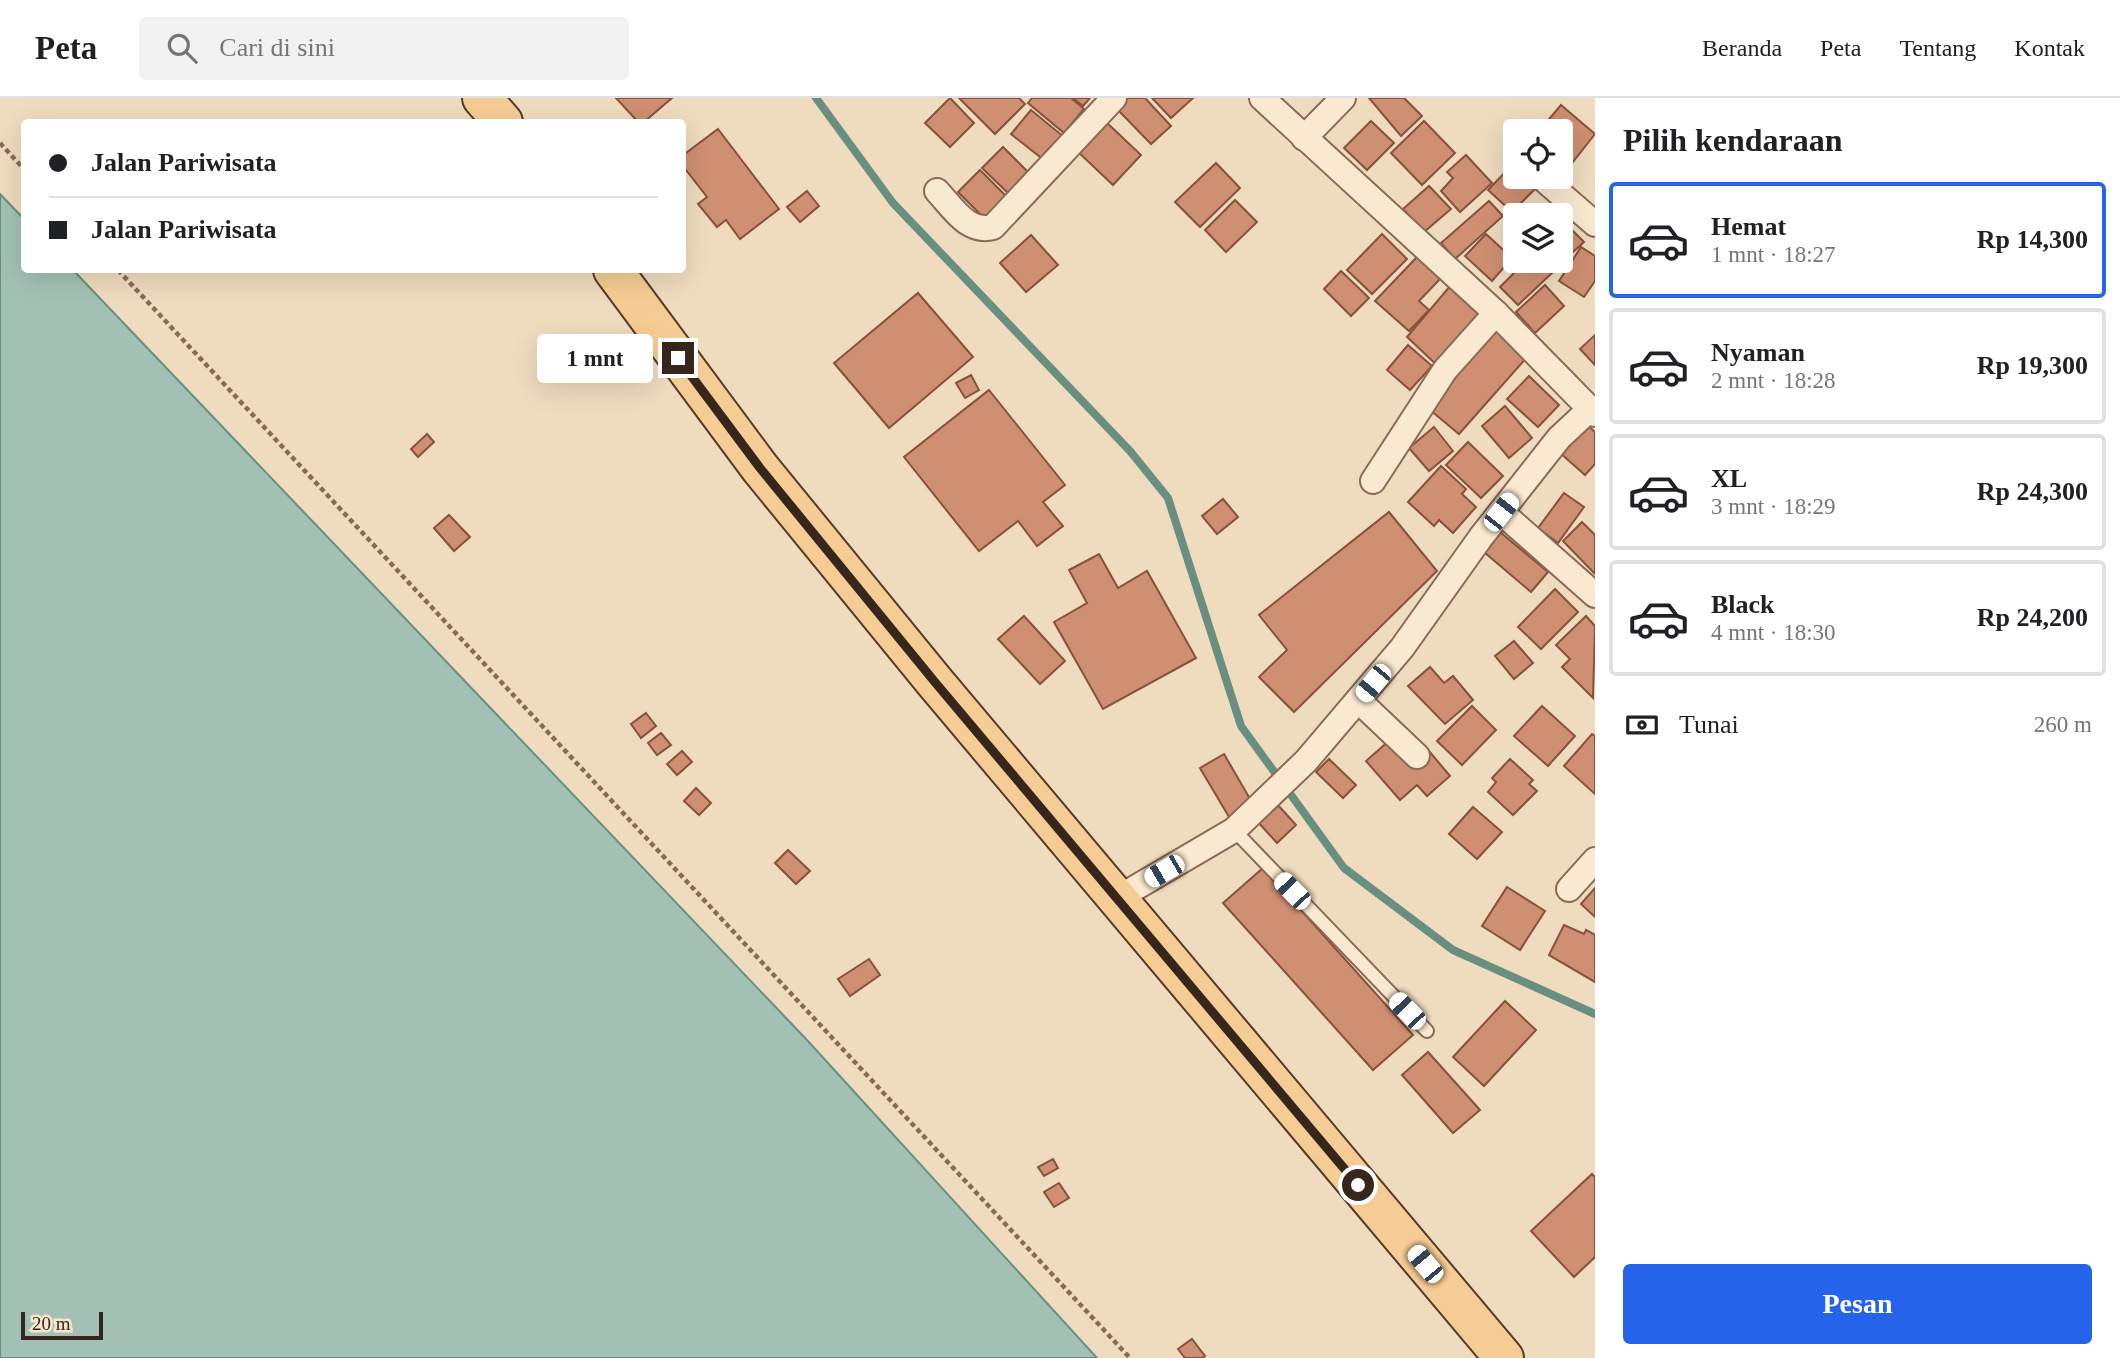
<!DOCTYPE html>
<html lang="id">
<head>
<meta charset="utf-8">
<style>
  :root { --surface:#fff; --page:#f2f2f2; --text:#202124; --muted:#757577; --line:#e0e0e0; --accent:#2563eb }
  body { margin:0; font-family:"Times New Roman",serif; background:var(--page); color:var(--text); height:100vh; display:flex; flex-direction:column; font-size:26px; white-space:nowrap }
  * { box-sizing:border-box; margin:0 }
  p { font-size:23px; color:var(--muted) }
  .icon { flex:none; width:38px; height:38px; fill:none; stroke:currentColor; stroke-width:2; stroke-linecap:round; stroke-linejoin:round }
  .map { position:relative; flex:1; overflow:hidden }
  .panel { display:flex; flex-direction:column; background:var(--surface); width:525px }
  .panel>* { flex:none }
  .hud { position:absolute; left:21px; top:21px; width:665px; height:154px; border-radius:7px; box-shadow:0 7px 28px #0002; display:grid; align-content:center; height:154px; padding:0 28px; background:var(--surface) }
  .buttons { position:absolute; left:1503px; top:21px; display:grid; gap:14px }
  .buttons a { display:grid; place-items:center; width:70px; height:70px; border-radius:7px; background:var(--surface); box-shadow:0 7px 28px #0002; font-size:35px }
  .scale { position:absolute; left:21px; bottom:18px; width:82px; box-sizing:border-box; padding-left:7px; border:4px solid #37261b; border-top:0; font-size:19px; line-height:24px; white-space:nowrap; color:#37261b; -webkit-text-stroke:5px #f7e6ce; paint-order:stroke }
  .end { position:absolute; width:32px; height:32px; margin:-16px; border:9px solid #37261b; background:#fff; box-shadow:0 0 0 4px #fff }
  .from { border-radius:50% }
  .bubble { position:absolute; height:49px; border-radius:7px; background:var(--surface); box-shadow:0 7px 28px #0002; font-size:23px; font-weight:600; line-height:49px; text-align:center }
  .car { position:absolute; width:21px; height:42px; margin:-21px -10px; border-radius:9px; box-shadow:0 0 5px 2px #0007; background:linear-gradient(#fff 24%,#345 0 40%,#fff 0 76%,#345 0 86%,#fff 0) }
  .hud b { display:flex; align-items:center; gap:24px; height:66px; font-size:26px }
  .hud b+b { border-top:2px solid var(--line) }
  .hud i { width:18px; height:18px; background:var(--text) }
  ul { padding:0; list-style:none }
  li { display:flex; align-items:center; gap:21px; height:116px; margin:0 14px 10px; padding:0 14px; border:4px solid var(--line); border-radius:7px }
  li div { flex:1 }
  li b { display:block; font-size:26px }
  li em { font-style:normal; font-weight:600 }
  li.active { border-color:var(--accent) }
  li>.icon { width:63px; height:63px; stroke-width:1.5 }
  h2 { padding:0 28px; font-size:32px; line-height:84px }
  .pay { display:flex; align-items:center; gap:18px; height:77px; padding:0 28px; font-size:26px }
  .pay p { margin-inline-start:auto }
  .cta { display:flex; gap:14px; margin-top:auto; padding:14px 28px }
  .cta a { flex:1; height:80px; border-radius:7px; background:var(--accent); color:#fff; font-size:28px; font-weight:600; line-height:80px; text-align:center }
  header { display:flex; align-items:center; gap:42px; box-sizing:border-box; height:98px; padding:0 35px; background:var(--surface); border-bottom:2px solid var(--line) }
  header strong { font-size:33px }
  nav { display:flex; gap:38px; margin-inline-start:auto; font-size:24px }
  .search { width:490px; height:63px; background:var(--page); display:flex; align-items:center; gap:18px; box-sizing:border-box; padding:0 24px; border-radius:7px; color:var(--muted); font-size:26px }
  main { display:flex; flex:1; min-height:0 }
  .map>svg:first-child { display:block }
</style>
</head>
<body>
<header>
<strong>Peta</strong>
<div class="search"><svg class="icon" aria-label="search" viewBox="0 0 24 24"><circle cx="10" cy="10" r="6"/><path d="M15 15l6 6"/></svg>Cari di sini</div>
<nav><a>Beranda</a><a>Peta</a><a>Tentang</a><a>Kontak</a></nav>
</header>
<main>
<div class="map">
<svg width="1595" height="1260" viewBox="0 0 1595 1260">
  <rect width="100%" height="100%" fill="#efdbbe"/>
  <!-- water -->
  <path fill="#a2c1b4" stroke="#698f81" stroke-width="2" d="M0,96L24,121V172H73L807,942L1097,1260H0Z"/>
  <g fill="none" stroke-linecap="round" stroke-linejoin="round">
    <!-- stream -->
    <path stroke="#698f81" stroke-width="8" d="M816,0L893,105L1130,353L1168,400L1241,628L1344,770L1453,852L1595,916"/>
  </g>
  <!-- building -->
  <g fill="#cf8f72" stroke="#88513b" stroke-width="2">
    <path d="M616,0H672L644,24H638Z"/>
    <path d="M950,0L974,25L950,49L925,25Z"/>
    <path d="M959,0H1019L1025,6L995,36Z"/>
    <path d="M1032,0H1071L1084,11L1064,35L1028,5Z"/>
    <path d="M1073,0H1090L1083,8Z"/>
    <path d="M1128,0H1145L1171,28L1151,46L1117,11Z"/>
    <path d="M1152,0H1193L1171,20Z"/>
    <path d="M1369,0H1404L1422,18L1401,38Z"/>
    <path d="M1561,7L1595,36L1565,74L1561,71V33H1539Z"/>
    <path d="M1031,12L1064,39L1044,62L1011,36Z"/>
    <path d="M1104,22L1141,57L1113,87L1076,52Z"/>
    <path d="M1371,23L1394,45L1367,72L1344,50Z"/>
    <path d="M1424,23L1455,55L1422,87L1391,55Z"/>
    <path d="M718,31L779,111L740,141L726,122L717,129L698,106L707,99L682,67V58Z"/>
    <path d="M1003,49L1032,78L1011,98L982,70Z"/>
    <path d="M1466,57L1492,85L1460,114L1441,93L1453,80L1447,74Z"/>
    <path d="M1216,65L1240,90L1200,129L1175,104Z"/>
    <path d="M1513,66L1516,79H1526L1537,89L1512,114L1488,92Z"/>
    <path d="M980,72L1010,102L988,124L958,94Z"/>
    <path d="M1429,88L1451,111L1424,134L1403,111Z"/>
    <path d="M807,93L819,108L800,124L787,109Z"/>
    <path d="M1235,102L1257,124L1226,154L1205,132Z"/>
    <path d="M1489,103L1503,118L1455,161L1441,145Z"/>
    <path d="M1566,126L1584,144L1558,168L1553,163H1561V131Z"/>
    <path d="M1382,136L1407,161L1372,196L1347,172Z"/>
    <path d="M1486,136L1512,160L1492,183L1465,158Z"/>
    <path d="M1031,137L1058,167L1026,194L1000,165Z"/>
    <path d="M1581,149L1595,158V183L1584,199L1559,183Z"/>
    <path d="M1417,159L1440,181L1419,203L1429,212L1409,233L1375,203Z"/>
    <path d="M1526,163H1540L1552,175L1518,207L1500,189Z"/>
    <path d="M1341,173L1369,200L1351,218L1324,191Z"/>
    <path d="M1451,187L1486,217L1440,270L1407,239Z"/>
    <path d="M1545,187L1564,208L1535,235L1516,214Z"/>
    <path d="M918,195L973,259L889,330L834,265Z"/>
    <path d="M1492,228L1528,258L1459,336L1430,312L1447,292L1443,288Z"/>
    <path d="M1595,237V267L1580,251Z"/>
    <path d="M1408,247L1432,268L1410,292L1387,272Z"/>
    <path d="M971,277L979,292L965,300L956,285Z"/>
    <path d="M1529,278L1559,307L1538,329L1507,301Z"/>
    <path d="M989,292L1065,387L1043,404L1063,428L1037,448L1018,423L979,453L904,359Z"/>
    <path d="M1505,308L1532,340L1509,360L1482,328Z"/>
    <path d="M1585,325L1595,334V366L1585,377L1559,354Z"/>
    <path d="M1434,329L1453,353L1429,373L1409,350Z"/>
    <path d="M427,336L434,344L418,359L411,351Z"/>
    <path d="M1468,344L1503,378L1481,400L1446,367Z"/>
    <path d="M1441,368L1466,391L1462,396L1476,409L1453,435L1439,422L1434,428L1408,404Z"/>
    <path d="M1564,395L1584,409L1558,445L1538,430Z"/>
    <path d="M1223,401L1238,419L1217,436L1202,418Z"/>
    <path d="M1389,414L1437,473L1294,614L1259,579L1287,552L1259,517Z"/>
    <path d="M449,417L470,439L454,453L434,430Z"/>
    <path d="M1582,424L1595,437V476L1563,443Z"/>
    <path d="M1500,434L1548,474L1531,494L1484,454Z"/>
    <path d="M1099,456L1118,490L1147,473L1196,560L1103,611L1054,524L1087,505L1069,472Z"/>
    <path d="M1555,491L1578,514L1541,551L1518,529Z"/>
    <path d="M1024,518L1065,563L1040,586L998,541Z"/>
    <path d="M1586,518L1595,528L1593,600L1562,569L1570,561L1556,547Z"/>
    <path d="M1514,543L1533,565L1514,581L1495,558Z"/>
    <path d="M1430,569L1444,585L1453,578L1473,602L1445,626L1408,588Z"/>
    <path d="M1472,608L1496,632L1462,667L1437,643Z"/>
    <path d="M1542,608L1575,638L1548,668L1514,638Z"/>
    <path d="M646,615L656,628L641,640L631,626Z"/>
    <path d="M661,635L671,647L657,657L648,645Z"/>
    <path d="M1592,636L1595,638V696L1564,668Z"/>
    <path d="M1390,642L1413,667L1429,653L1450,678L1427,698L1417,687L1400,702L1366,663Z"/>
    <path d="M682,653L692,664L677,677L667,666Z"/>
    <path d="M1224,656L1253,706L1229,719L1200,670Z"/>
    <path d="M1329,661L1356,687L1343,700L1316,674Z"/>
    <path d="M1510,661L1533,682L1529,686L1537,693L1513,717L1488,694L1496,684L1492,680Z"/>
    <path d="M696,690L711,705L699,717L684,703Z"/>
    <path d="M1277,706L1296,727L1277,745L1257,723Z"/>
    <path d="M1473,709L1502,734L1477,761L1449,736Z"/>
    <path d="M788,752L810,773L796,786L775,765Z"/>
    <path d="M1263,770L1413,937L1373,972L1223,805Z"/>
    <path d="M1507,789L1545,813L1520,852L1482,828Z"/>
    <path d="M1595,790V819L1581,806Z"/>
    <path d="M1564,827L1584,836L1586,832L1595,837V884L1549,857Z"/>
    <path d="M869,861L880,877L850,898L838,881Z"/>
    <path d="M1505,903L1536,932L1484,988L1453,959Z"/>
    <path d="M1428,954L1480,1012L1453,1035L1402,977Z"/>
    <path d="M1053,1061L1058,1070L1044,1078L1038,1069Z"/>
    <path d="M1592,1076L1595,1079V1159L1574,1179L1531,1133Z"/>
    <path d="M1059,1085L1069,1100L1054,1109L1044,1094Z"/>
    <path d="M1192,1241L1205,1258L1202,1260H1185L1178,1251Z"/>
  </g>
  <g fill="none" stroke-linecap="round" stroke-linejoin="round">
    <defs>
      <path id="service" d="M1234,732L1427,933"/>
      <g id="minor">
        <path d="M1262,0L1496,215L1595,316"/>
        <path d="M1304,40L1343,0"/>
        <path d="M1541,79L1595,126"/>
        <path d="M937,93C953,110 968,136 993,129L1114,0"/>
        <path d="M1373,383L1445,272L1496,215"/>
        <path d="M1501,414L1595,497"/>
        <path d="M1358,602L1417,658"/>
        <path d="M1569,791L1595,762"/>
        <path d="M1118,800L1234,732L1306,663L1402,550L1481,439L1559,340L1589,312L1595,310"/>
      </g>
      <g id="primary">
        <path d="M482,0L503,24"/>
        <path d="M613,172L760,370L934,583L1504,1260"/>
      </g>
    </defs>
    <!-- service casing -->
    <use href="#service" stroke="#886b56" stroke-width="16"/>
    <!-- minor casing -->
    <use href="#minor" stroke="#886b56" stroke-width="28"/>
    <!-- primary casing -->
    <use href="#primary" stroke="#553a2b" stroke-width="42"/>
    <!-- path -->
    <g stroke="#886b56" stroke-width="4.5" stroke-dasharray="5 3.5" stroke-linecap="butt">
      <path d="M0,45L24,71"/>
      <path d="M118,172L1130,1260"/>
    </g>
    <!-- service -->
    <use href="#service" stroke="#fae9d1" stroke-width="12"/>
    <!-- minor -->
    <use href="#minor" stroke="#fae9d1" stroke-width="24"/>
    <!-- primary -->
    <use href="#primary" stroke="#f5cc93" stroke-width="38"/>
  </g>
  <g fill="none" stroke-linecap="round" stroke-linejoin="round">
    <!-- route -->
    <path stroke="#37261b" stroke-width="9" d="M678,260L760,370L934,583L1358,1087"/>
  </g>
</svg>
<div class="buttons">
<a><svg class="icon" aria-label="locate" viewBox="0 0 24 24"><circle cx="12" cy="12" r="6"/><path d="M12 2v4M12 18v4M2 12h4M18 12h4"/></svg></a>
<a><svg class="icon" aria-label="layers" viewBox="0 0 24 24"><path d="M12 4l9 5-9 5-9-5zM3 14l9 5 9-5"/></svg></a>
</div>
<div class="scale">20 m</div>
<i class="end from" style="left:1358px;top:1087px"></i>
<i class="end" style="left:678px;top:260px"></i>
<div class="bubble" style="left:537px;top:236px;width:116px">1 mnt</div>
<i class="car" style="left:1501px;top:414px;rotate:38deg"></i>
<i class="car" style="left:1373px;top:585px;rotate:220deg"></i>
<i class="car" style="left:1164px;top:773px;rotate:240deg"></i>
<i class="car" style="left:1292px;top:793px;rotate:316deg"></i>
<i class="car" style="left:1407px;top:913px;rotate:316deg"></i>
<i class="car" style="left:1425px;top:1166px;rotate:320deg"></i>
<div class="hud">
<b><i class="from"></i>Jalan Pariwisata</b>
<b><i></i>Jalan Pariwisata</b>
</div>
</div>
<section class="panel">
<h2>Pilih kendaraan</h2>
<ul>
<li class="active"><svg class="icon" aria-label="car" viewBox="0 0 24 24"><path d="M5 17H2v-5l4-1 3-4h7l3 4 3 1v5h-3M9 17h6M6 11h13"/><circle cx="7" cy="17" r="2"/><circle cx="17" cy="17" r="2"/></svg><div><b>Hemat</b><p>1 mnt · 18:27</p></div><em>Rp 14,300</em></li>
<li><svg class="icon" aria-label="car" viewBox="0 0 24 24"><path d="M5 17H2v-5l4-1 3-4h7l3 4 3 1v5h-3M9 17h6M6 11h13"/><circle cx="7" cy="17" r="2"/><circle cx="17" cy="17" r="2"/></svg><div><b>Nyaman</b><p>2 mnt · 18:28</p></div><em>Rp 19,300</em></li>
<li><svg class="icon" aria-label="car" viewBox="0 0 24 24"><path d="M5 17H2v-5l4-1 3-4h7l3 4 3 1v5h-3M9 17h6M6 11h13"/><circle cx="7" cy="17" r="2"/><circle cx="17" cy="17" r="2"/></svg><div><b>XL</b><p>3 mnt · 18:29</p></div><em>Rp 24,300</em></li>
<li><svg class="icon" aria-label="car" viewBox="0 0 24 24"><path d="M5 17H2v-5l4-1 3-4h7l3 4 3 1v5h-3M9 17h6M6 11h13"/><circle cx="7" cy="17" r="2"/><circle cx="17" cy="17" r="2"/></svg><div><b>Black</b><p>4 mnt · 18:30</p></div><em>Rp 24,200</em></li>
</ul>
<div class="pay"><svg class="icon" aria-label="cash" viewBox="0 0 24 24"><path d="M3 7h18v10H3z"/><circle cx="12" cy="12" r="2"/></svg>Tunai<p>260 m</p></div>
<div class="cta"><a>Pesan</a></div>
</section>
</main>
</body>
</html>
